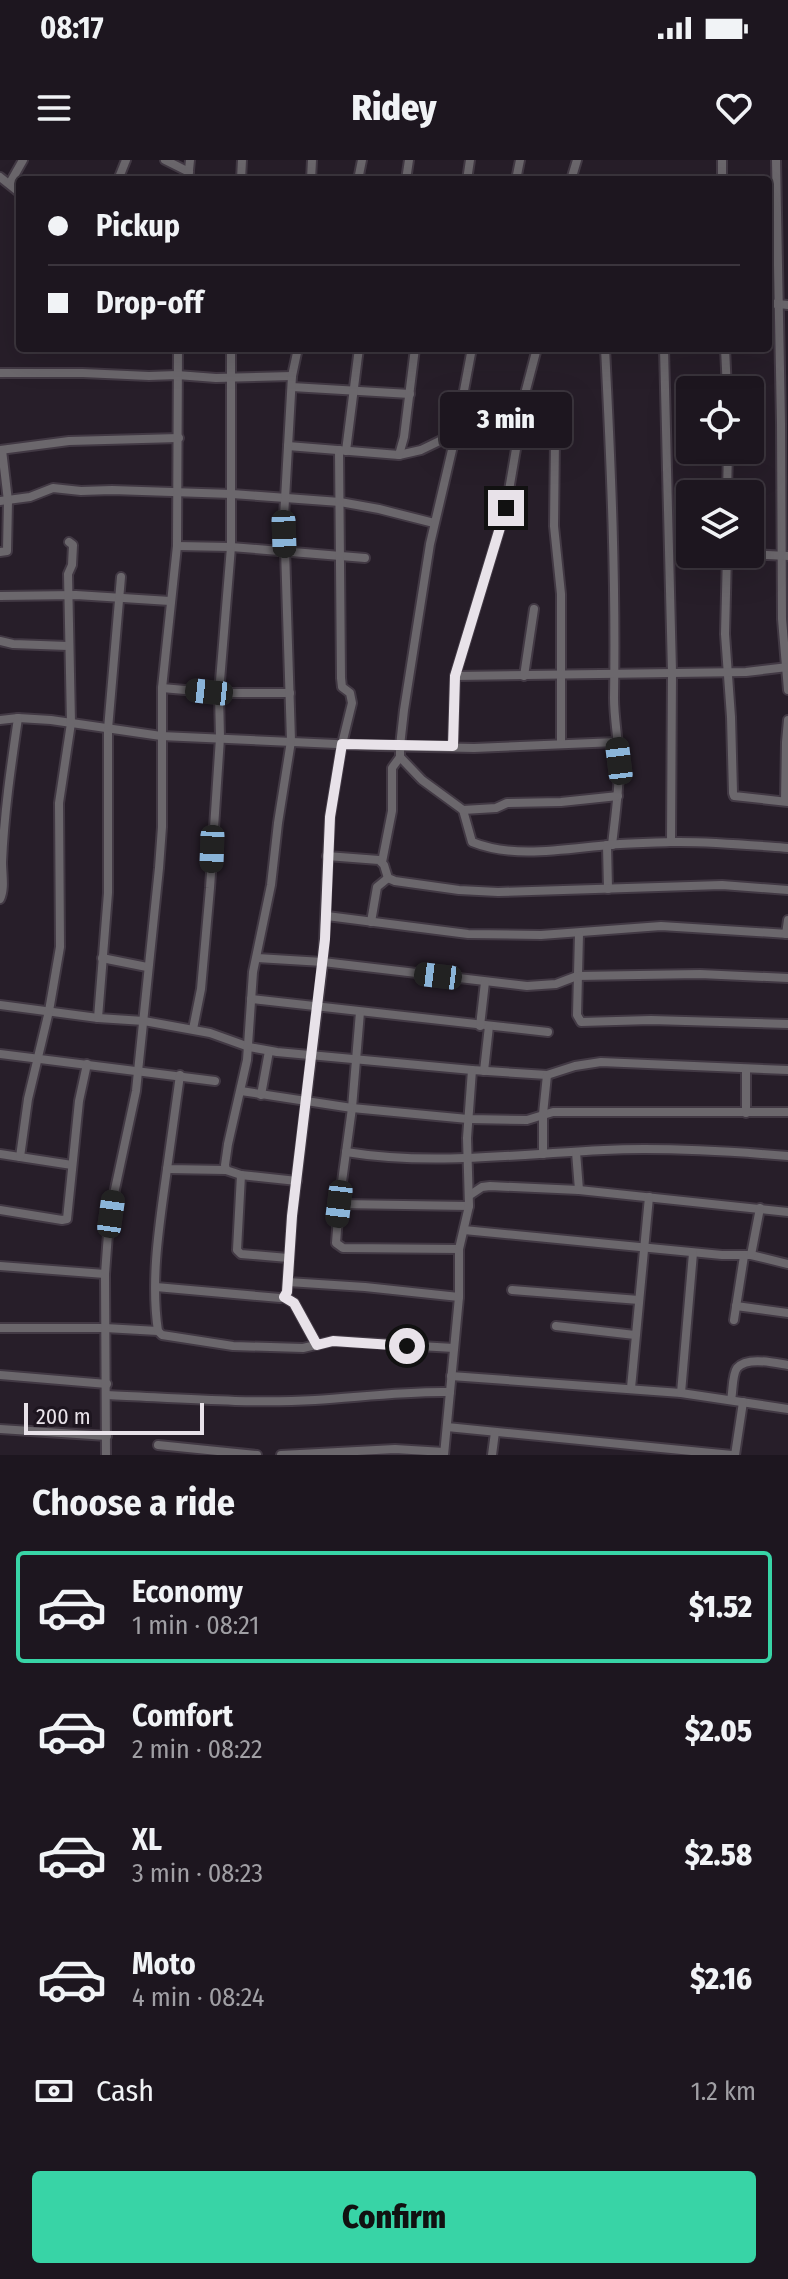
<!DOCTYPE html>
<html lang="en">
<head>
<meta charset="utf-8">
<style>
  :root { --surface:#1d161f; --page:#251f28; --text:#f1f3f6; --muted:#a09fa4; --line:#3b353d; --accent:#38d4a6 }
  body { margin:0; font-family:"Fira Sans Condensed",sans-serif; background:var(--page); color:var(--text); height:100vh; display:flex; flex-direction:column; font-size:30px; white-space:nowrap }
  * { box-sizing:border-box; margin:0 }
  p { font-size:26px; color:var(--muted) }
  .icon { flex:none; width:44px; height:44px; fill:none; stroke:currentColor; stroke-width:2; stroke-linecap:round; stroke-linejoin:round }
  .map { position:relative; height:1295px; overflow:hidden }
  .side { display:flex; flex-direction:column; background:var(--surface); flex:1 }
  .side>* { flex:none }
  .banner { position:absolute; left:16px; top:16px; width:756px; height:176px; border-radius:8px; box-shadow:0 8px 32px #0002,0 0 0 2px var(--line); display:grid; align-content:center; height:176px; padding:0 32px; background:var(--surface) }
  .controls { position:absolute; left:676px; top:216px; display:grid; gap:16px }
  .controls a { display:grid; place-items:center; width:88px; height:88px; border-radius:8px; background:var(--surface); box-shadow:0 8px 32px #0002,0 0 0 2px var(--line); font-size:40px }
  .scale { position:absolute; left:24px; bottom:20px; width:180px; box-sizing:border-box; padding-left:8px; border:4px solid #e8e2e9; border-top:0; font-size:22px; line-height:28px; white-space:nowrap; color:#e8e2e9; -webkit-text-stroke:6px #1d151f; paint-order:stroke }
  .end { position:absolute; width:36px; height:36px; margin:-18px; border:10px solid #e8e2e9; background:#111; box-shadow:0 0 0 4px #111 }
  .from { border-radius:50% }
  .bubble { position:absolute; height:56px; border-radius:8px; background:var(--surface); box-shadow:0 8px 32px #0002,0 0 0 2px var(--line); font-size:26px; font-weight:800; line-height:56px; text-align:center }
  .car { position:absolute; width:24px; height:48px; margin:-24px -12px; border-radius:10px; box-shadow:0 0 6px 2px #0007; background:linear-gradient(#222 24%,#8ab4d8 0 40%,#222 0 76%,#8ab4d8 0 86%,#222 0) }
  .banner b { display:flex; align-items:center; gap:28px; height:76px; font-size:30px }
  .banner b+b { border-top:2px solid var(--line) }
  .banner i { width:20px; height:20px; background:var(--text) }
  ul { padding:0; list-style:none }
  li { display:flex; align-items:center; gap:24px; height:112px; margin:0 16px 12px; padding:0 16px; border:4px solid transparent; border-radius:8px }
  li div { flex:1 }
  li b { display:block; font-size:30px }
  li em { font-style:normal; font-weight:800 }
  li.current { border-color:var(--accent) }
  li>.icon { width:72px; height:72px; stroke-width:1.5 }
  h2 { padding:0 32px; font-size:36px; line-height:96px }
  .pay { display:flex; align-items:center; gap:20px; height:88px; padding:0 32px; font-size:30px }
  .pay p { margin-inline-start:auto }
  .action { display:flex; gap:16px; margin-top:auto; padding:16px 32px }
  .action a { flex:1; height:92px; border-radius:8px; background:var(--accent); color:#111; font-size:32px; font-weight:800; line-height:92px; text-align:center }
  .status { display:flex; justify-content:space-between; align-items:center; height:56px; padding:0 40px; background:var(--surface); direction:ltr }
  .status svg { height:22px; fill:currentColor }
  header { display:flex; justify-content:space-between; align-items:center; height:104px; padding:0 32px; background:var(--surface); font-size:36px; font-weight:800 }
  .map>svg:first-child { display:block }
</style>
</head>
<body>
<div class="status"><b>08:17</b><svg viewBox="0 0 49 12"><path d="M0 12V9h3v3zM5 12V6h3v6zM10 12V3h3v9zM15 12V0h3v12zM26 1h20v11H26zM47 4h2v5h-2z"/></svg></div>
<header><svg class="icon" aria-label="menu" viewBox="0 0 24 24"><path d="M4 6h16M4 12h16M4 18h16"/></svg>Ridey<svg class="icon" aria-label="heart" viewBox="0 0 24 24"><path d="M12 20l-8-8c-3-5 5-10 8-4 3-6 11-1 8 4z"/></svg></header>
<div class="map">
<svg width="788" height="1295" viewBox="0 0 788 1295">
  <rect width="100%" height="100%" fill="#271e29"/>
  <g fill="none" stroke-linecap="round" stroke-linejoin="round">
    <defs>
      <g id="minor">
        <path d="M165,0L189,12"/>
        <path d="M776,0L781,263L782,459L788,530"/>
        <path d="M0,17L20,33"/>
        <path d="M118,20L126,0"/>
        <path d="M188,20L190,0"/>
        <path d="M241,20L242,0"/>
        <path d="M311,20L312,0"/>
        <path d="M358,20L362,0"/>
        <path d="M406,20L409,0"/>
        <path d="M467,20L470,0"/>
        <path d="M516,20L520,0"/>
        <path d="M571,20L577,0"/>
        <path d="M722,20V0"/>
        <path d="M10,23L23,0"/>
        <path d="M768,143L788,145"/>
        <path d="M605,188C611,305 616,421 614,538C614,560 619,583 619,605C619,632 615,658 612,685"/>
        <path d="M664,188L672,512L671,682"/>
        <path d="M725,188L727,230"/>
        <path d="M0,213H83L149,216L177,215L216,218L292,216"/>
        <path d="M292,227L410,234"/>
        <path d="M519,265L549,270L553,272L555,278L554,366L561,434V583"/>
        <path d="M288,286L399,295L421,290L456,273"/>
        <path d="M0,290L69,281L179,278"/>
        <path d="M346,291L359,188"/>
        <path d="M399,295L404,277L415,188"/>
        <path d="M727,334L728,290"/>
        <path d="M0,341L30,337L53,328L81,331L112,330L232,334L340,342L379,349L434,363"/>
        <path d="M177,386L231,387L365,398"/>
        <path d="M0,392L7,391L8,341L2,290"/>
        <path d="M727,394L725,474L731,557L733,633L734,636L788,642"/>
        <path d="M750,394L788,396"/>
        <path d="M0,436L76,435L170,441"/>
        <path d="M0,481L13,484L68,486"/>
        <path d="M455,516L746,512L788,507"/>
        <path d="M524,516L534,449"/>
        <path d="M162,528L219,533H290"/>
        <path d="M0,560L18,558L51,560L161,576L380,586L474,588L617,582"/>
        <path d="M453,586L455,516L506,348L526,230L537,188"/>
        <path d="M400,597L422,620L463,650L472,682C514,699 565,689 608,685C628,683 649,683 670,682C709,681 749,685 788,688"/>
        <path d="M785,641L786,582L788,560"/>
        <path d="M463,650L496,648L507,643L561,642L618,636"/>
        <path d="M607,685L608,729"/>
        <path d="M327,696L379,700L384,705L388,718L395,721L459,730L498,732L722,725L788,730"/>
        <path d="M382,702L392,651V608L400,597V586L404,550L430,384L456,273L472,188"/>
        <path d="M0,739C5,729 2,714 2,702C4,654 11,606 18,558"/>
        <path d="M327,756L468,774L541,775L661,766L788,774"/>
        <path d="M371,762L377,727L388,718"/>
        <path d="M579,774L577,855L581,862L651,860L788,864"/>
        <path d="M786,774L788,760"/>
        <path d="M102,798L147,807"/>
        <path d="M257,798L323,802L527,826L556,824L577,816L700,814L788,818"/>
        <path d="M251,839L548,872"/>
        <path d="M0,845L98,858L144,861L210,873L249,887L277,892L472,910L547,915L575,906L601,902L788,910"/>
        <path d="M360,852L352,948L339,1044L336,1083L343,1088L459,1089"/>
        <path d="M98,858L108,733V569L121,417"/>
        <path d="M480,866L485,822"/>
        <path d="M193,869L201,829L210,728L220,578L219,533L231,387V188"/>
        <path d="M0,894L215,921"/>
        <path d="M484,911L489,866"/>
        <path d="M180,915L167,1009L226,1010L241,1015L297,1021"/>
        <path d="M241,931L352,948L468,959L527,960L553,952H788"/>
        <path d="M261,935L269,891"/>
        <path d="M746,953V909"/>
        <path d="M346,992C431,1006 518,994 604,990C665,987 727,991 788,996"/>
        <path d="M576,992L579,1030"/>
        <path d="M0,994L72,1005"/>
        <path d="M543,994V954L547,915"/>
        <path d="M20,997L28,939L49,851L60,787L59,643L71,563L68,414L72,405L73,385L69,382"/>
        <path d="M226,1010L225,1005L228,984L247,900L253,812L271,725L278,663L291,581L284,357L292,216L298,188"/>
        <path d="M241,1015L237,1090L241,1094L288,1098"/>
        <path d="M470,1035L482,1027L490,1026L579,1030L788,1052"/>
        <path d="M339,1044L469,1046"/>
        <path d="M0,1050L62,1060L67,1059L79,941L87,904"/>
        <path d="M464,1070L722,1095H751L788,1104"/>
        <path d="M751,1095L760,1048"/>
        <path d="M0,1106L105,1114"/>
        <path d="M288,1122L365,1127L459,1137"/>
        <path d="M156,1127L280,1138L284,1137L287,1132L292,1056L323,802L330,657L342,584L352,543L350,533L342,527L341,518L339,290"/>
        <path d="M512,1130L639,1140"/>
        <path d="M284,1137L294,1143L317,1185"/>
        <path d="M736,1146L788,1153"/>
        <path d="M734,1160L744,1096"/>
        <path d="M556,1166L635,1175"/>
        <path d="M0,1168H105L158,1171L162,1175L233,1186L303,1188L333,1181L454,1188"/>
        <path d="M158,1171C150,1118 160,1061 167,1009"/>
        <path d="M0,1215L107,1224"/>
        <path d="M451,1216L681,1233L788,1249"/>
        <path d="M631,1228L649,1037"/>
        <path d="M681,1233L693,1093"/>
        <path d="M107,1235C176,1238 247,1244 315,1240C361,1237 405,1231 450,1232"/>
        <path d="M731,1240C733,1231 732,1215 737,1208C747,1196 775,1203 788,1205"/>
        <path d="M447,1267L732,1295"/>
        <path d="M0,1269L107,1276"/>
        <path d="M158,1285L257,1295"/>
        <path d="M106,1295L105,1114L108,1074L114,1034L136,931L159,708L162,667V528L177,386L178,188"/>
        <path d="M281,1295L395,1289L444,1292"/>
        <path d="M444,1295L459,1137V1089L469,1046L467,978L472,910"/>
        <path d="M492,1295L495,1272"/>
        <path d="M735,1295L743,1242"/>
      </g>
    </defs>
    <!-- minor casing -->
    <use href="#minor" stroke="#423944" stroke-width="12"/>
    <!-- minor -->
    <use href="#minor" stroke="#6b676c" stroke-width="8"/>
  </g>
  <g fill="none" stroke-linecap="round" stroke-linejoin="round">
    <!-- route -->
    <path stroke="#e8e2e9" stroke-width="10" d="M407,1186L333,1181L317,1185L294,1143L284,1137L287,1132L292,1056L325,779L330,657L342,584L453,586L455,516L506,348"/>
  </g>
</svg>
<div class="controls">
<a><svg class="icon" aria-label="locate" viewBox="0 0 24 24"><circle cx="12" cy="12" r="6"/><path d="M12 2v4M12 18v4M2 12h4M18 12h4"/></svg></a>
<a><svg class="icon" aria-label="layers" viewBox="0 0 24 24"><path d="M12 4l9 5-9 5-9-5zM3 14l9 5 9-5"/></svg></a>
</div>
<div class="scale">200 m</div>
<i class="end from" style="left:407px;top:1186px"></i>
<i class="end" style="left:506px;top:348px"></i>
<div class="bubble" style="left:440px;top:232px;width:132px">3 min</div>
<i class="car" style="left:284px;top:374px;rotate:178deg"></i>
<i class="car" style="left:209px;top:532px;rotate:276deg"></i>
<i class="car" style="left:619px;top:601px;rotate:353deg"></i>
<i class="car" style="left:212px;top:689px;rotate:182deg"></i>
<i class="car" style="left:438px;top:816px;rotate:277deg"></i>
<i class="car" style="left:339px;top:1044px;rotate:187deg"></i>
<i class="car" style="left:111px;top:1054px;rotate:8deg"></i>
<div class="banner">
<b><i class="from"></i>Pickup</b>
<b><i></i>Drop-off</b>
</div>
</div>
<section class="side">
<h2>Choose a ride</h2>
<ul>
<li class="current"><svg class="icon" aria-label="car" viewBox="0 0 24 24"><path d="M5 17H2v-5l4-1 3-4h7l3 4 3 1v5h-3M9 17h6M6 11h13"/><circle cx="7" cy="17" r="2"/><circle cx="17" cy="17" r="2"/></svg><div><b>Economy</b><p>1 min · 08:21</p></div><em>$1.52</em></li>
<li><svg class="icon" aria-label="car" viewBox="0 0 24 24"><path d="M5 17H2v-5l4-1 3-4h7l3 4 3 1v5h-3M9 17h6M6 11h13"/><circle cx="7" cy="17" r="2"/><circle cx="17" cy="17" r="2"/></svg><div><b>Comfort</b><p>2 min · 08:22</p></div><em>$2.05</em></li>
<li><svg class="icon" aria-label="car" viewBox="0 0 24 24"><path d="M5 17H2v-5l4-1 3-4h7l3 4 3 1v5h-3M9 17h6M6 11h13"/><circle cx="7" cy="17" r="2"/><circle cx="17" cy="17" r="2"/></svg><div><b>XL</b><p>3 min · 08:23</p></div><em>$2.58</em></li>
<li><svg class="icon" aria-label="car" viewBox="0 0 24 24"><path d="M5 17H2v-5l4-1 3-4h7l3 4 3 1v5h-3M9 17h6M6 11h13"/><circle cx="7" cy="17" r="2"/><circle cx="17" cy="17" r="2"/></svg><div><b>Moto</b><p>4 min · 08:24</p></div><em>$2.16</em></li>
</ul>
<div class="pay"><svg class="icon" aria-label="cash" viewBox="0 0 24 24"><path d="M3 7h18v10H3z"/><circle cx="12" cy="12" r="2"/></svg>Cash<p>1.2 km</p></div>
<div class="action"><a>Confirm</a></div>
</section>
</body>
</html>
